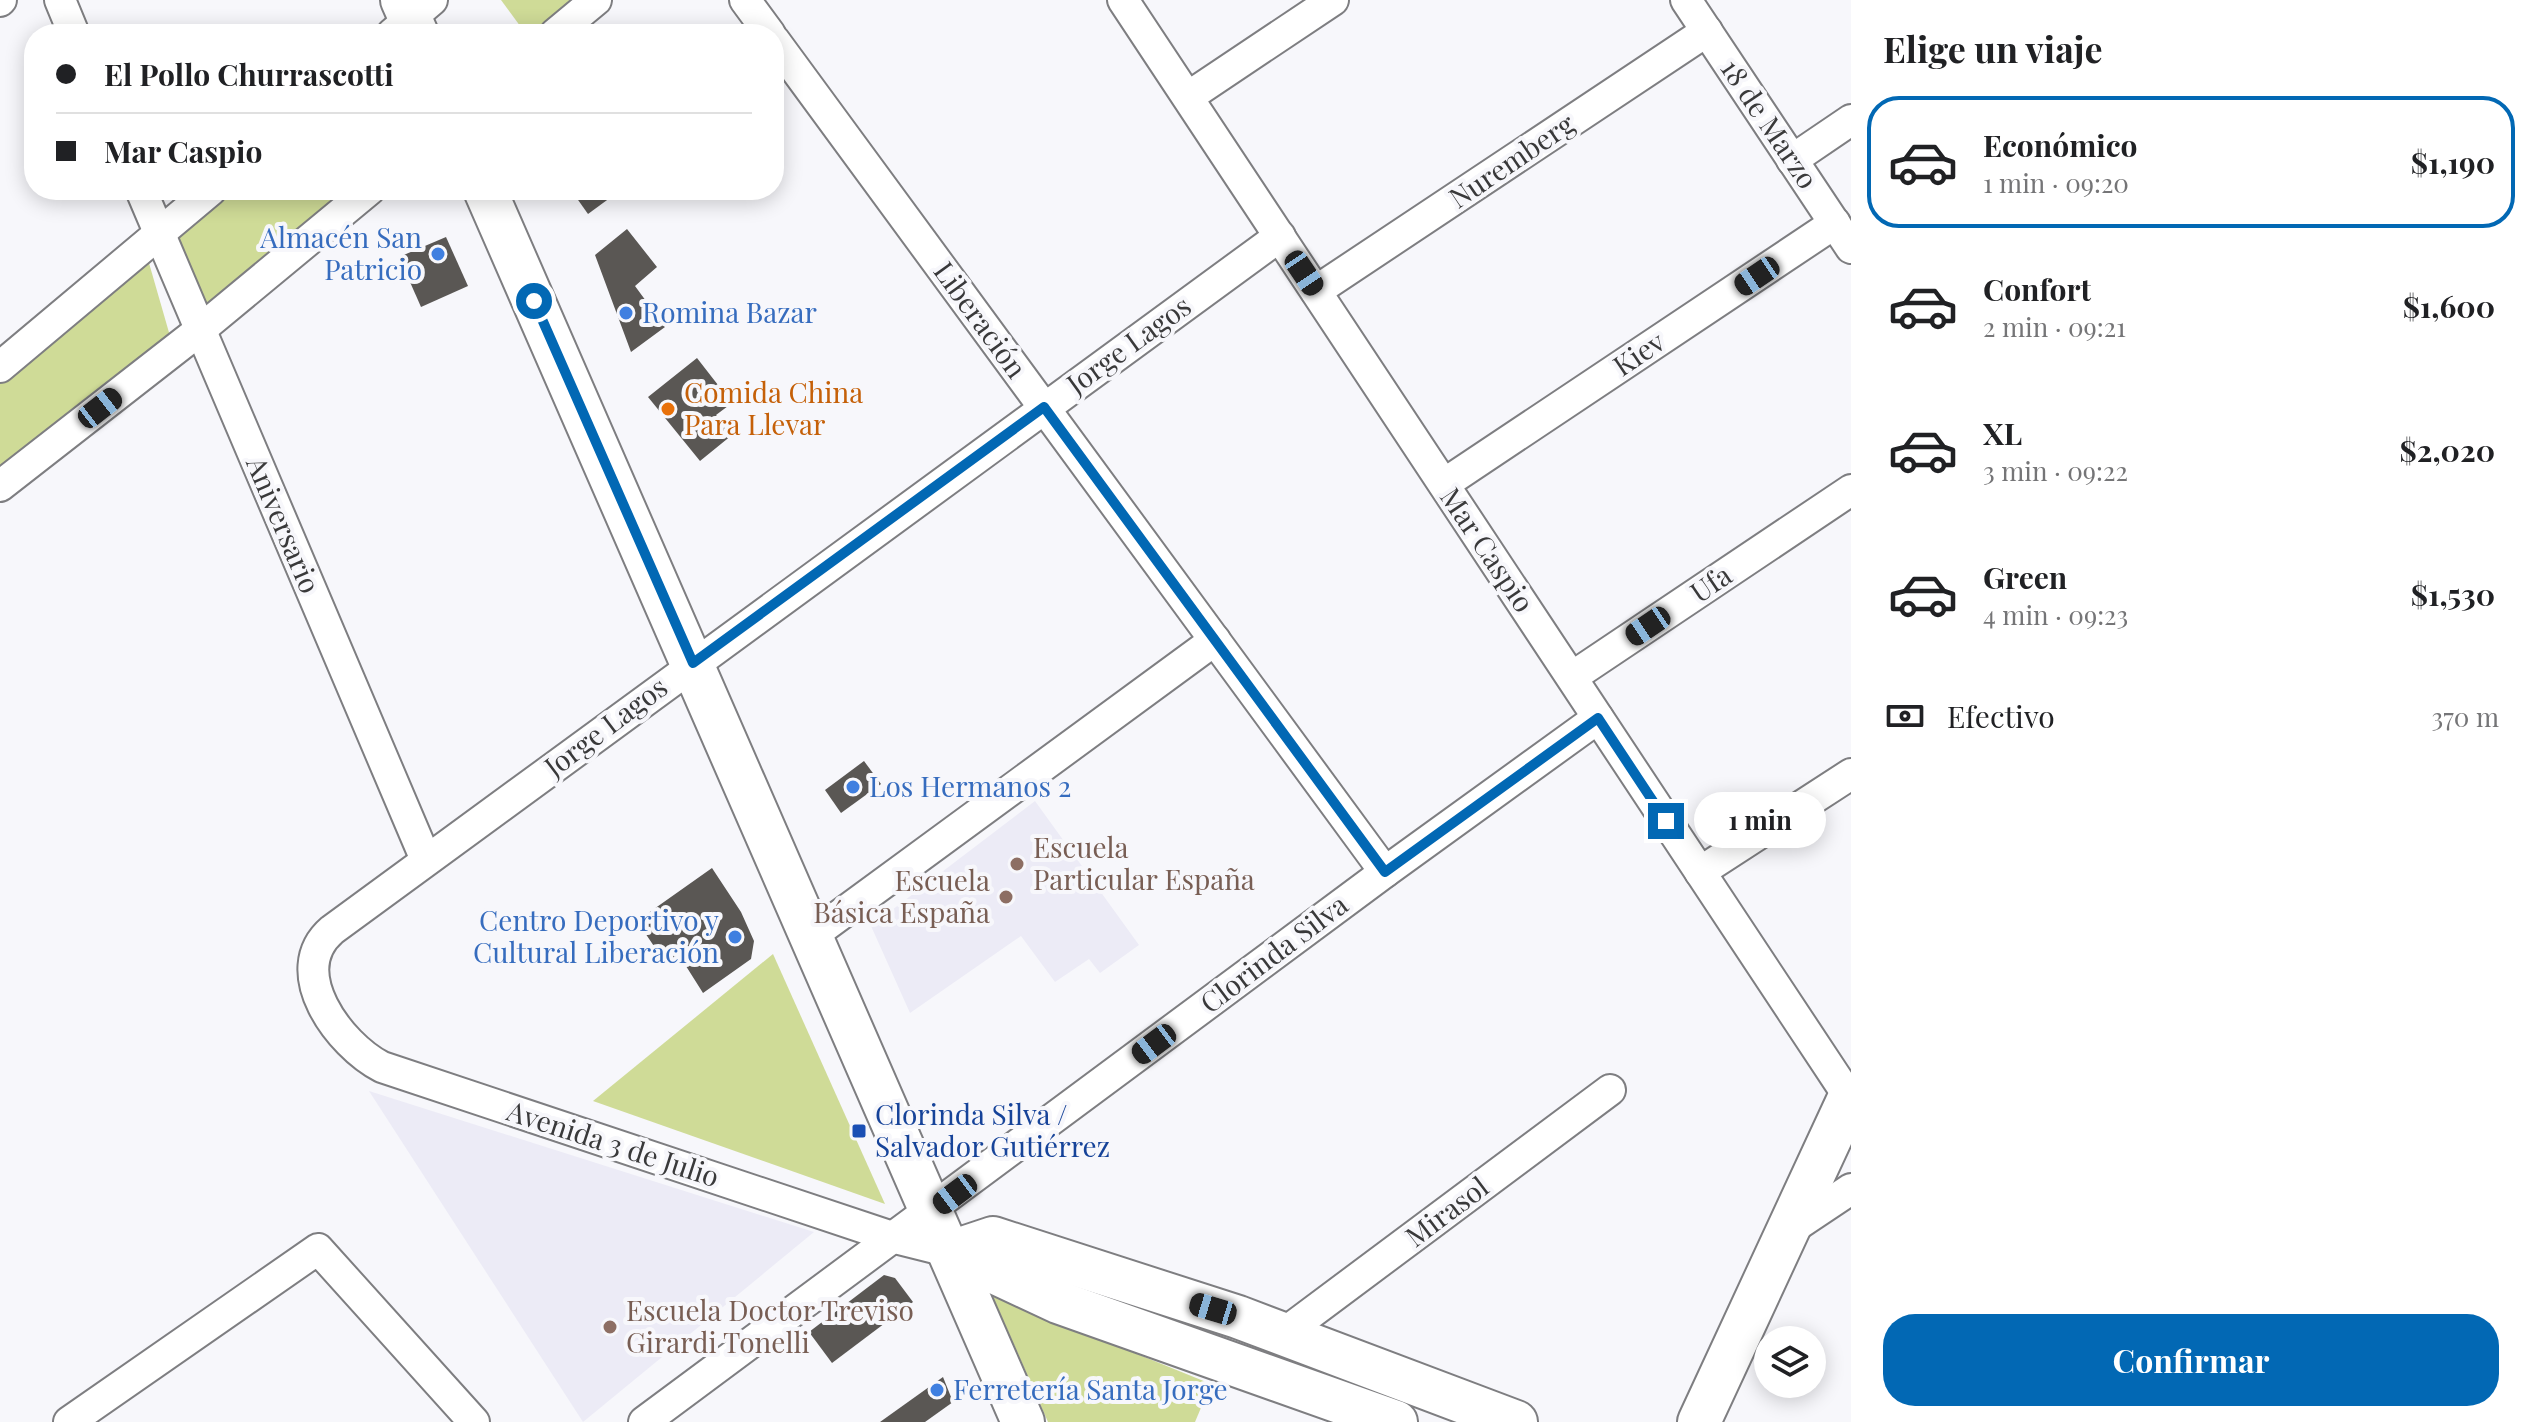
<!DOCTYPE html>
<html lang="es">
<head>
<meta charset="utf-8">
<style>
  :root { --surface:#fff; --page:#f2f2f2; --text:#202124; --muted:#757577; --line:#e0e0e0; --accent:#0268b4 }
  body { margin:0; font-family:"Playfair Display",serif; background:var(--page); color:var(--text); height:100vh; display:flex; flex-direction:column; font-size:30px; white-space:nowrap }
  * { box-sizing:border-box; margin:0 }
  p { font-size:26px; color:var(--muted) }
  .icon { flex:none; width:44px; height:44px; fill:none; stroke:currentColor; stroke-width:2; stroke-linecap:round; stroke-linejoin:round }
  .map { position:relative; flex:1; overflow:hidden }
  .panel { display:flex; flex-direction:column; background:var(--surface); width:680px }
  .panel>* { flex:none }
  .hud { position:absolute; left:24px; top:24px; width:760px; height:176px; border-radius:32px; box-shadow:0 4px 20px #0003; display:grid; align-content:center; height:176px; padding:0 32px; background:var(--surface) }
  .buttons { position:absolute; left:1754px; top:1326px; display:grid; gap:16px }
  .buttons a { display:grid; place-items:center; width:72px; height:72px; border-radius:50%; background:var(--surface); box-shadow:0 4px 20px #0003; font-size:40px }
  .end { position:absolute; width:36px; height:36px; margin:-18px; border:10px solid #0268b4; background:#fff; box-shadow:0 0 0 4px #fff }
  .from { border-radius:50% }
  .bubble { position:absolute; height:56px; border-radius:28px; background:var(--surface); box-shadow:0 4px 20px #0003; font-size:26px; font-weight:700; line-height:56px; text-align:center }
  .car { position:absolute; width:24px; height:48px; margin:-24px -12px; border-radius:10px; box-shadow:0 0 6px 2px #0007; background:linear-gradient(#222 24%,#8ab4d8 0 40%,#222 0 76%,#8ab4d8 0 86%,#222 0) }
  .hud b { display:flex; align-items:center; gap:28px; height:76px; font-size:30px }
  .hud b+b { border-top:2px solid var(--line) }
  .hud i { width:20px; height:20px; background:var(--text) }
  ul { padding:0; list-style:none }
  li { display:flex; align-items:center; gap:24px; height:132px; margin:0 16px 12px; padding:0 16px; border:4px solid transparent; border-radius:32px }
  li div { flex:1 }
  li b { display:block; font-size:30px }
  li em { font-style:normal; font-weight:700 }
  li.selected { border-color:var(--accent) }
  li>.icon { width:72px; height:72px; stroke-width:1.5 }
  h2 { padding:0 32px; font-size:36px; line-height:96px }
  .pay { display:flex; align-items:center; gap:20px; height:88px; padding:0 32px; font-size:30px }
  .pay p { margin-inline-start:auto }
  .button { display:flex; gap:16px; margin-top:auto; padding:16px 32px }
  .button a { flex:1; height:92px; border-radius:32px; background:var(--accent); color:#fff; font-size:32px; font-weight:700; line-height:92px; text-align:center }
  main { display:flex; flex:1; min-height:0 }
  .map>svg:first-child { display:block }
</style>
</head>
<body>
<main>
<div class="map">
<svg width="1851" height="1422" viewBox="0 0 1851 1422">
  <rect width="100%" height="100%" fill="#f7f7fb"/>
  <!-- built -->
  <g fill="#ecebf6">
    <path d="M1035,801L1139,945L1100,973L1089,959L1055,982L1021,936L910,1013L871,926Z"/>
    <path d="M369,1091L814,1232L583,1422Z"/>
  </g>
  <!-- green -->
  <g fill="#cfdb97">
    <path d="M501,0H573L535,34H526Z"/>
    <path d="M222,190H358L208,317L169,235Z"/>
    <path d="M149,263L170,336L0,470V383Z"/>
    <path d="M773,954L885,1204L593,1101Z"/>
    <path d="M992,1295L1211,1384L1195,1422H1048Z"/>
  </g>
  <!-- building -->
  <g fill="#5a5754">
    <path d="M571,190H616L618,192L588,214Z"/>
    <path d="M627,229L657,267L635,286L665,327L631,352L595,255Z"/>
    <path d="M446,237L468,286L421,307L399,257Z"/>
    <path d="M697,358L732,403L716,415L732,435L700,461L648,397Z"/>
    <path d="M864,761L881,784L841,813L825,790Z"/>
    <path d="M712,868L741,912L754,941L751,959L703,993L679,955L666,964L637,921Z"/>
    <path d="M884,1275L895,1278L913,1302L832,1363L809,1332Z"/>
    <path d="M943,1377L953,1402L925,1422H880Z"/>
  </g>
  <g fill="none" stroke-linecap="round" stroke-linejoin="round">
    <defs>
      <g id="street">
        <path d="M60,0L74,34"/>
        <path d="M745,0L770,34"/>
        <path d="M1123,0L1851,1100"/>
        <path d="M1686,0L1851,248"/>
        <path d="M0,1L1,0"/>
        <path d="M392,34L432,0"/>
        <path d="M555,34L596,0"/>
        <path d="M774,40L1385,872"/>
        <path d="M1188,97L1333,0"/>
        <path d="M1792,160L1851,120"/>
        <path d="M141,190L426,860"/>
        <path d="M1316,291L1707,31"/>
        <path d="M0,367L211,190"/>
        <path d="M1444,484L1835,223"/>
        <path d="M0,486L200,330L369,190"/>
        <path d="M1572,677L1851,490"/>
        <path d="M1700,872L1851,774"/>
        <path d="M810,937L1215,640"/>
        <path d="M1788,1231L1851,1189"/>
        <path d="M951,1252L895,1238L382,1067C339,1045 284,971 332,930L1280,236"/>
        <path d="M1283,1334L1610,1090"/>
        <path d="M69,1422L318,1249L474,1422"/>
        <path d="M644,1422L1385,872L1598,718"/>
      </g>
      <g id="secondary">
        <path d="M402,0L417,34"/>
        <path d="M485,190L1023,1422"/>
        <path d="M951,1252L993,1238L1238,1317L1516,1422"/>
        <path d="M951,1252L1058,1302L1396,1422"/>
        <path d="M1699,1422L1851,1094"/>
      </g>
    </defs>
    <!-- street casing -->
    <use href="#street" stroke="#7e7e81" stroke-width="34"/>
    <!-- secondary casing -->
    <use href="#secondary" stroke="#7e7e81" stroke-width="46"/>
    <!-- street -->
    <use href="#street" stroke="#fff" stroke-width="30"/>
    <!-- secondary -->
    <use href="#secondary" stroke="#fff" stroke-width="42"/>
  </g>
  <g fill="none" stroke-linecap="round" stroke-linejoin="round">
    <!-- route -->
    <path stroke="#0268b4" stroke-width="10" d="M534,301L693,663L1044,407L1385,872L1598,718L1666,821"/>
  </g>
  <!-- markers -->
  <g fill="#3f7fe0" stroke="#f7f7fb" stroke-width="3">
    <circle cx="438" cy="254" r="8"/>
    <circle cx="626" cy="313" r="8"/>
    <circle cx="853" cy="787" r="8"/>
    <circle cx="735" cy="937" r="8"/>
    <circle cx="937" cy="1390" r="8"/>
  </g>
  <circle fill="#e8710a" stroke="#f7f7fb" stroke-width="3" cx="668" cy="409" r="8"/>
  <g fill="#8d6e63" stroke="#f7f7fb" stroke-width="3">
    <circle cx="1017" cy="864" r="8"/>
    <circle cx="1006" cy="897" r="8"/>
    <circle cx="610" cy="1327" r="8"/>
  </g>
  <rect fill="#1a4fb4" stroke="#f7f7fb" stroke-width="3" x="851" y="1123" width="16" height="16" rx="4"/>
  <g text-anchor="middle" stroke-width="8" stroke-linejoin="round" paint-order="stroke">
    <!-- street labels -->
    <g font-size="28" fill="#39393a" stroke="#f7f7fb">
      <text transform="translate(1769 124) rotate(56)" y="10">18 de Marzo</text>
      <text transform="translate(1512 161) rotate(-34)" y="10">Nuremberg</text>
      <text transform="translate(980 320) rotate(54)" y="10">Liberación</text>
      <text transform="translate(1129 345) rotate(-36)" y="10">Jorge Lagos</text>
      <text transform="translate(1639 354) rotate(-34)" y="10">Kiev</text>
      <text transform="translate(283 525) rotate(67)" y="10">Aniversario</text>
      <text transform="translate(1487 550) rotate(56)" y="10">Mar Caspio</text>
      <text transform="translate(1711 584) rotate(-34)" y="10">Ufa</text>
      <text transform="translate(606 727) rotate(-37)" y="10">Jorge Lagos</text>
      <text transform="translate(1274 954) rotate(-37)" y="10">Clorinda Silva</text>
      <text transform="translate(613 1144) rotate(18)" y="10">Avenida 3 de Julio</text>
      <text transform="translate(1447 1212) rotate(-37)" y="10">Mirasol</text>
    </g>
    <!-- shop labels -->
    <g font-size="28" fill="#366cbe" stroke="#f7f7fb" text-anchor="start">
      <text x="422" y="248" text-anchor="end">Almacén San<tspan x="422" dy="32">Patricio</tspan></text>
      <text x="642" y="323">Romina Bazar</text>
      <text x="869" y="797">Los Hermanos 2</text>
      <text x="719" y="931" text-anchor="end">Centro Deportivo y<tspan x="719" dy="32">Cultural Liberación</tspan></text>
      <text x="953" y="1400">Ferretería Santa Jorge</text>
    </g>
    <!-- food labels -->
    <g font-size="28" fill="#c56008" stroke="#f7f7fb" text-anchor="start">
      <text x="684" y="403">Comida China<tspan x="684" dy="32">Para Llevar</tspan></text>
    </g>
    <!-- education labels -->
    <g font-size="28" fill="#785e54" stroke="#f7f7fb" text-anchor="start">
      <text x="1033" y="858">Escuela<tspan x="1033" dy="32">Particular España</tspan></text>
      <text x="990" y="891" text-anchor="end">Escuela<tspan x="990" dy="32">Básica España</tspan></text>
      <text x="626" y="1321">Escuela Doctor Treviso<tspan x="626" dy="32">Girardi Tonelli</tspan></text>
    </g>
    <!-- transit labels -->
    <g font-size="28" fill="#164399" stroke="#f7f7fb" text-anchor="start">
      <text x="875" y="1125">Clorinda Silva /<tspan x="875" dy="32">Salvador Gutiérrez</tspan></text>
    </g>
  </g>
</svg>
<div class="buttons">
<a><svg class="icon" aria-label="layers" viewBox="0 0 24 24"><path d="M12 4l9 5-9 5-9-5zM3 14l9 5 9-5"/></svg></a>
</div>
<i class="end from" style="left:534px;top:301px"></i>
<i class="end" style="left:1666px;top:821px"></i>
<div class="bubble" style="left:1694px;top:792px;width:132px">1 min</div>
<i class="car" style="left:1304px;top:273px;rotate:146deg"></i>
<i class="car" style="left:1757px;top:276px;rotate:236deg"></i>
<i class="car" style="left:100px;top:408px;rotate:52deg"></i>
<i class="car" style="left:1648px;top:626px;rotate:236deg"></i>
<i class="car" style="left:1154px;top:1044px;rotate:233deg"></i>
<i class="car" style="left:955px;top:1194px;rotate:233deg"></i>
<i class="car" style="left:1213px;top:1309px;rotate:287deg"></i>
<div class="hud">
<b><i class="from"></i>El Pollo Churrascotti</b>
<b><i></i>Mar Caspio</b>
</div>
</div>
<section class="panel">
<h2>Elige un viaje</h2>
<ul>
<li class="selected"><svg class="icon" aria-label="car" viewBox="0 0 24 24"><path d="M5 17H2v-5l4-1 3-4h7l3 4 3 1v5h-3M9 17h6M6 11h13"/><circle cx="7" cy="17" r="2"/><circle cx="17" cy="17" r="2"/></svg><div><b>Económico</b><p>1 min · 09:20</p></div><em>$1,190</em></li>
<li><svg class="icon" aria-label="car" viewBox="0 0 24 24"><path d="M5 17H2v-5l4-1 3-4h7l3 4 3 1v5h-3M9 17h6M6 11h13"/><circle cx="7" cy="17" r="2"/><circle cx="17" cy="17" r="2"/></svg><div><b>Confort</b><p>2 min · 09:21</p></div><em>$1,600</em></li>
<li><svg class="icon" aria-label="car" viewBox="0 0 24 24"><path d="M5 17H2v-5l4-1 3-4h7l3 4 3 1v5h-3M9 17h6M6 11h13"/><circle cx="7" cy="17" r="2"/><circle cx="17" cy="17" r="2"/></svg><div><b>XL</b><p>3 min · 09:22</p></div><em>$2,020</em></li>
<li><svg class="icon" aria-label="car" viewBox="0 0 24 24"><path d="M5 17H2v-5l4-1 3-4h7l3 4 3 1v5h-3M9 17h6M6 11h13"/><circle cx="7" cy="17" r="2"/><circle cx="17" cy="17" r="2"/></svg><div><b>Green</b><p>4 min · 09:23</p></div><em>$1,530</em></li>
</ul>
<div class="pay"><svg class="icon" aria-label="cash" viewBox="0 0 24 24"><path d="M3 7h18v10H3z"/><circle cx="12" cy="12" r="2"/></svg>Efectivo<p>370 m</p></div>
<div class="button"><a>Confirmar</a></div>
</section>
</main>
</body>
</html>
